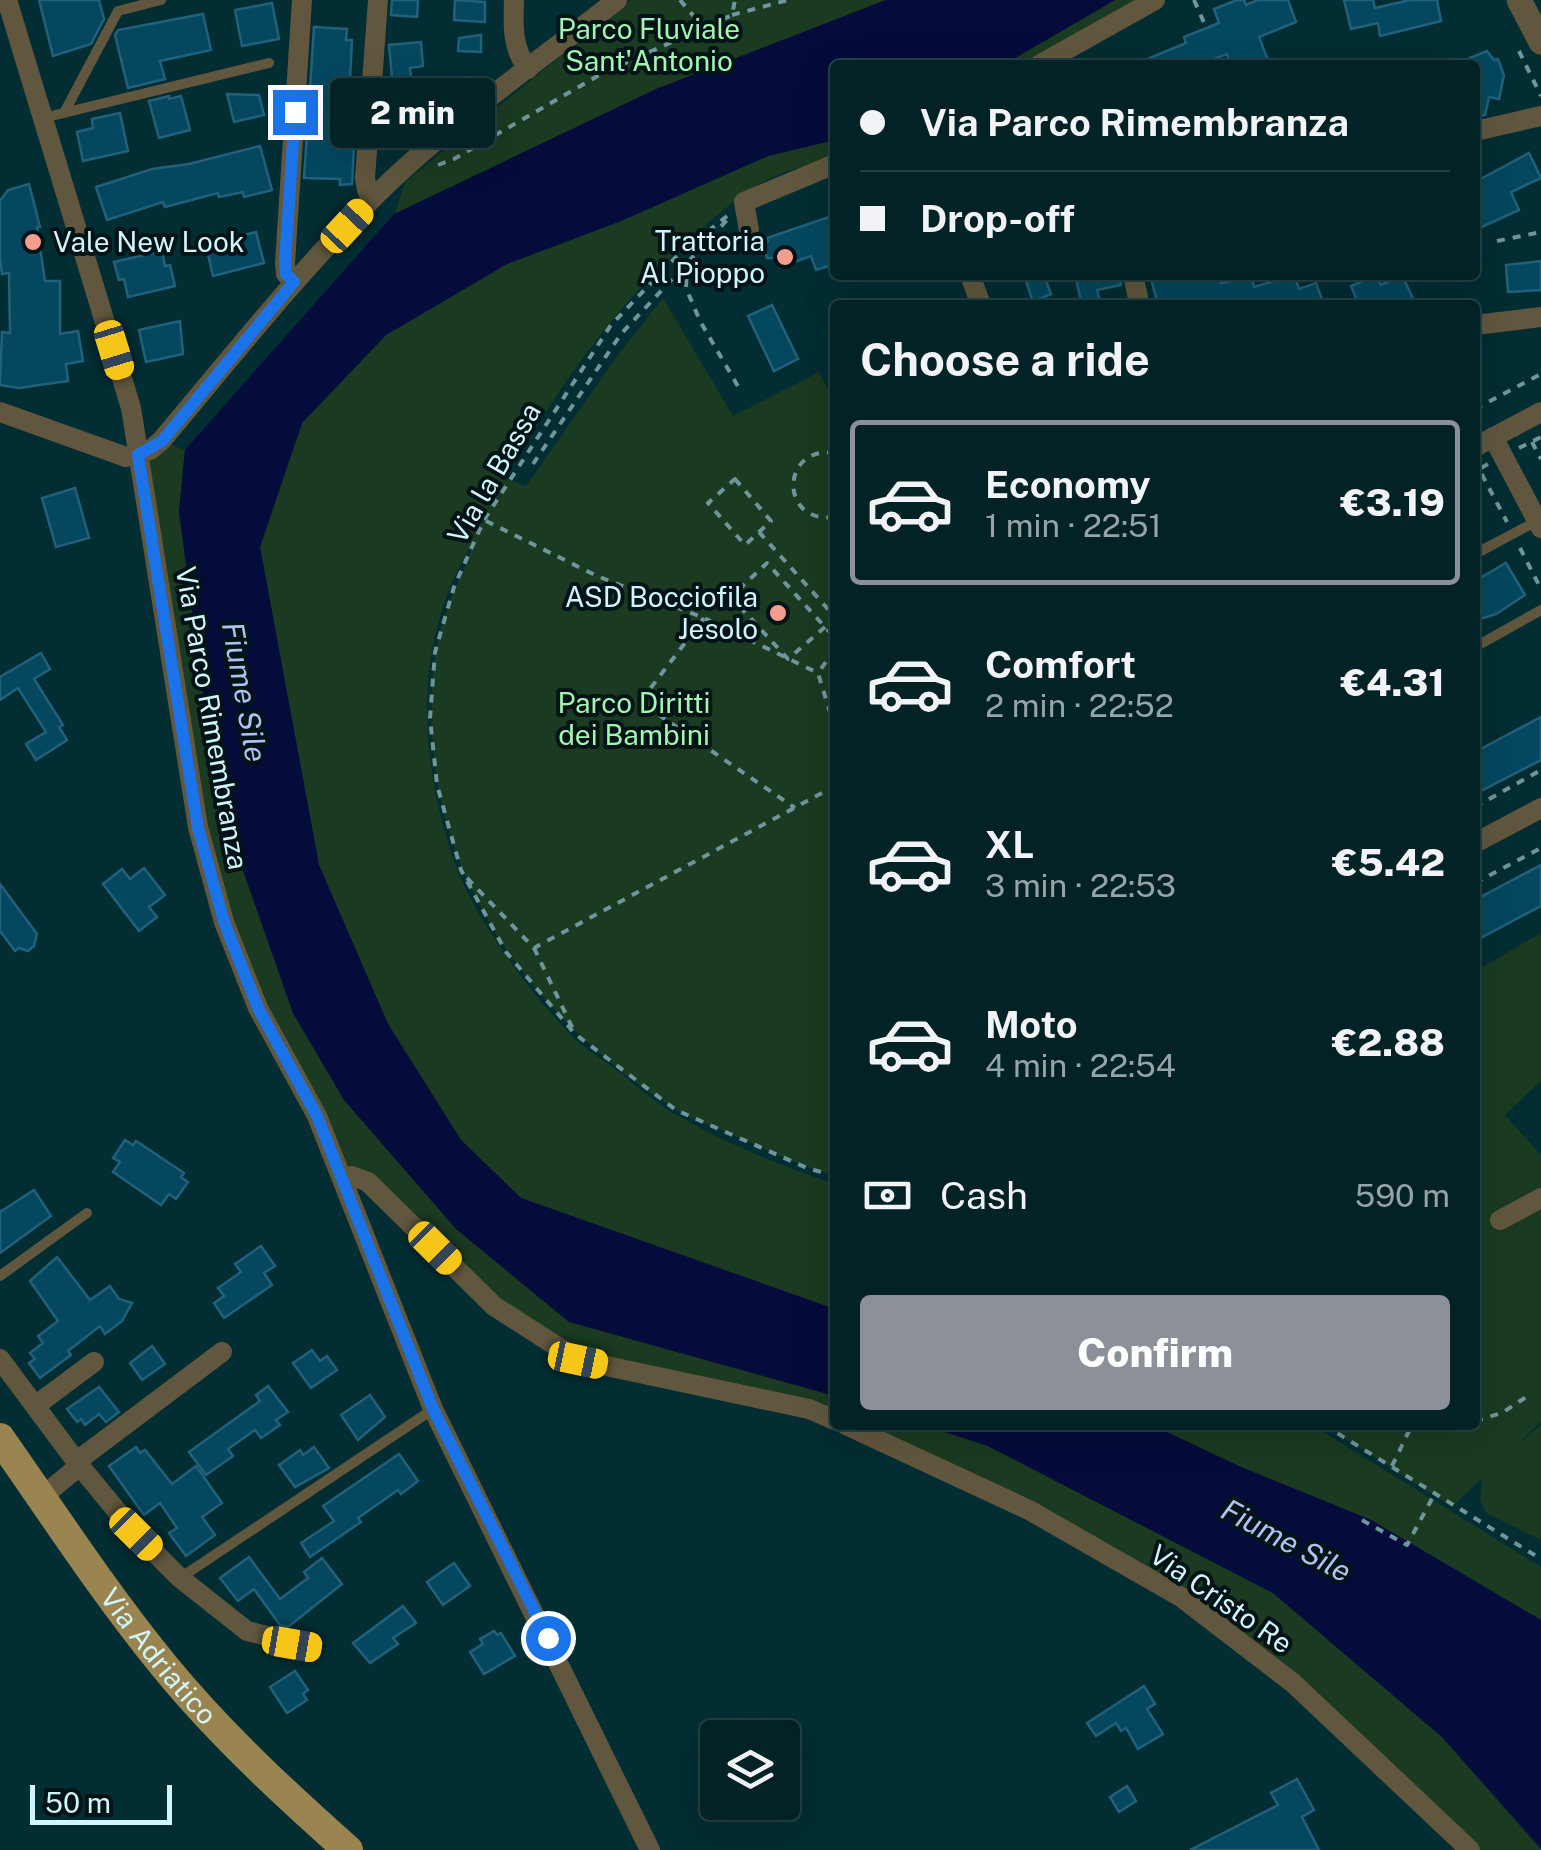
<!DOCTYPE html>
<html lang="en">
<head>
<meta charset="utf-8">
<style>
  :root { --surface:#022226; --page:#102f32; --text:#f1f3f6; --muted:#96a4a7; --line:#233f43; --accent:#8c9099 }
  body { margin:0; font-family:"Public Sans",sans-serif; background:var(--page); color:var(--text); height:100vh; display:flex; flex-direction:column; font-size:38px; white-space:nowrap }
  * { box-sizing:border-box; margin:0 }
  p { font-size:32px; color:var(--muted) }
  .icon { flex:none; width:55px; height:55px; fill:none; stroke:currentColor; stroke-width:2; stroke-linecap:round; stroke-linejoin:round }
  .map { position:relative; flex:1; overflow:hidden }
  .side { position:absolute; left:830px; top:300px; width:650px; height:1130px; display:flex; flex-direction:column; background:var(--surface); border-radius:10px; box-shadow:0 10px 40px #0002,0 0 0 2px var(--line) }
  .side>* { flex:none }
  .guide { position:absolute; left:830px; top:60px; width:650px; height:220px; border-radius:10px; box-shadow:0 10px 40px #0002,0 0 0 2px var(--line); display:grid; align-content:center; height:220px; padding:0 30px; background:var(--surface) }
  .controls { position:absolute; left:700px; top:1720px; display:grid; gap:20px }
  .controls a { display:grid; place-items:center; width:100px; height:100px; border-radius:10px; background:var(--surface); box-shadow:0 10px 40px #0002,0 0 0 2px var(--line); font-size:50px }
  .scale { position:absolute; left:30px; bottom:25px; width:142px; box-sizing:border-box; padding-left:10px; border:5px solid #d1f5fb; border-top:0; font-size:28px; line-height:35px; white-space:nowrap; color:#d1f5fb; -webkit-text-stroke:8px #001317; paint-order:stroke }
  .end { position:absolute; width:45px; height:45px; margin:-22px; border:12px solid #1a73e8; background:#fff; box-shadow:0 0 0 5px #fff }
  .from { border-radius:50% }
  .bubble { position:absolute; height:70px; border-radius:10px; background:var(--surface); box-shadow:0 10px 40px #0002,0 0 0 2px var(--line); font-size:32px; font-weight:800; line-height:70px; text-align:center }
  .car { position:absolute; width:30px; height:60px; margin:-30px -15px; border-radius:12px; box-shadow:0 0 8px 2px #0007; background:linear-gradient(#f5c518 24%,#345 0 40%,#f5c518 0 76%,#345 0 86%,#f5c518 0) }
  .guide b { display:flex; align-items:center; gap:35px; height:95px; font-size:38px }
  .guide b+b { border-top:2px solid var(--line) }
  .guide i { width:25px; height:25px; background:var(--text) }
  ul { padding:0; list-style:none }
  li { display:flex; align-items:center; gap:30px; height:165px; margin:0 20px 15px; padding:0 10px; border:5px solid transparent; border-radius:10px }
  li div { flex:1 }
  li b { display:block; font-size:38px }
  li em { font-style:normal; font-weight:800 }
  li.current { border-color:var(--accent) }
  li>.icon { width:90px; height:90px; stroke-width:1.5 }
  h2 { padding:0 30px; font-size:45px; line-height:120px }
  .pay { display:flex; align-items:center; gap:25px; height:110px; padding:0 30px; font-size:38px }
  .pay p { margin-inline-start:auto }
  .cta { display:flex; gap:20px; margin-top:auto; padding:20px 30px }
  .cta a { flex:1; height:115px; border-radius:10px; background:var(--accent); color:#fff; font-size:40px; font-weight:800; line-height:115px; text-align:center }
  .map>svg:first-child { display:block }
</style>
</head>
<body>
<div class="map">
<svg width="1541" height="1850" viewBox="0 0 1541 1850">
  <rect width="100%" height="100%" fill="#022d33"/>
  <!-- green -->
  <g fill="#1a3a21">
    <path d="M630,0H886L656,90L395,214L405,182Z"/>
    <path d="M1115,0H1144L1027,65H1003Z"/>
    <path d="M835,140V158C814,164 790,169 769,179C746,190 727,207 707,224C623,295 557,385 505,482L508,479L526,486L620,352L663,298L733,416L819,372L835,403V1176C798,1165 764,1149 729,1133C711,1126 690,1119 673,1108C516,1007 410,849 435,656C440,615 462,579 474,541C411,640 418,762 457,869C476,920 534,998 573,1037C585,1049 601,1058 615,1069C635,1084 654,1102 675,1114C724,1143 782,1166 835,1184V1309L520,1198L461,1140L388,1024L319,865L260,547L302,423L386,335L507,264L621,221L768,156Z"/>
    <path d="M161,441L185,450L179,512L203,693L225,819L293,1013L344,1100L812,1389L835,1396V1420L578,1360L494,1306L352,1176L224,922L138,455Z"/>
    <path d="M1541,933V1081L1505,1115L1541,1155V1421L1517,1445L1541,1425V1540L1486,1513L1480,1500L1482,1478L1452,1507L1324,1425H1475V971Z"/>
    <path d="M846,1425H923L988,1446L1273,1593L1442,1737L1541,1850H1470L1181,1597Z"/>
    <path d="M1152,1425H1312L1541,1567V1620L1371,1520L1241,1467Z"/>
  </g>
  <!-- water -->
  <g fill="#050b3a">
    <path d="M886,0H1115L1003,65H835V140L768,156L621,221L507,264L386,335L302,423L260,547L319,865L388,1024L461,1140L521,1198L835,1309V1396L569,1322L456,1229L344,1100L293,1013L225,819L203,693L179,511L185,450L394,214L656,89Z"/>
    <path d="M923,1425H1152L1241,1467L1371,1520L1541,1620V1848L1442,1737L1273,1593L988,1446Z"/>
  </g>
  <!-- building -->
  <g fill="#04475e" stroke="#21617b" stroke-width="2.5">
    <path d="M39,0H99L104,19L91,44L53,56Z"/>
    <path d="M392,0H418L417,17L391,15Z"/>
    <path d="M455,0L485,2V22L454,20Z"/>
    <path d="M1237,0H1244L1246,5L1258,0H1288L1296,22L1259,37L1270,65H1231L1227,54L1197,65H1140V62L1186,43L1184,37L1219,23L1214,9Z"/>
    <path d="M1344,0H1373L1375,8L1410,0H1437L1441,21L1380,36L1378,23L1351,29Z"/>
    <path d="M272,3L279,39L242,46L235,10Z"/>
    <path d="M203,14L211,50L160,61L165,79L128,88L115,35L118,30Z"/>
    <path d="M314,27L347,29L346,40H352L349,100H353L352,126H355L352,184L340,185V179L304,178Z"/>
    <path d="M481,35V52L458,51L459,38Z"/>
    <path d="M421,42L423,66L410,68L416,120L387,124L386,78L392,77L389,45Z"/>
    <path d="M1487,51L1494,60L1498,59L1504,75L1499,99L1489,97L1485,115L1475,117L1478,66L1470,58Z"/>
    <path d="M227,94L259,95L264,115L234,122Z"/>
    <path d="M169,96V99L181,96L190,130L159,138L149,101Z"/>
    <path d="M120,113L128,151L83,161L77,132L93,128L92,119Z"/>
    <path d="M260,146L272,190L244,197L243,192L219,197L218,193L165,207L163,202L107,220L96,187L152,169L189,164Z"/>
    <path d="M1529,153L1541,178L1511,192L1519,210L1475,230V182Z"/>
    <path d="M29,184L40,227H37L45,281H60V334L78,331L83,361L66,364L68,381L19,388L0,385L2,332L10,333L9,273L2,274L0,258V201L8,190Z"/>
    <path d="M835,215V264L816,270L811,256L780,267L778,258H767L762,243L768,241L767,238Z"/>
    <path d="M256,232L264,263L213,276L207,250L229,245L227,239Z"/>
    <path d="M162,251L165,266L170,265L175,286L128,297L124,279L119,280L114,262Z"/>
    <path d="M1541,261V290L1508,292L1506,265Z"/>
    <path d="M1024,275H1044L1051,294L1033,302Z"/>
    <path d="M1075,275H1120L1121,285L1097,290L1101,305H1082Z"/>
    <path d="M1150,275H1220L1221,283L1252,277L1254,287L1294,275L1299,289L1316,283L1324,305H1158Z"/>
    <path d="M1376,275L1381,285L1402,275L1416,305H1359L1351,286Z"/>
    <path d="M772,305L798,359L774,371L748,316Z"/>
    <path d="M180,321L183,354L146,362L139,330Z"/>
    <path d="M75,488L89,538L56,547L42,498Z"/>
    <path d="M1506,563L1525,595L1496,614L1480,619L1475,611V581Z"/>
    <path d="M41,653L50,669L34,679L63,725L59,727L67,740L36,760L26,744L46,732L18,688L0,700V677Z"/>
    <path d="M1541,717V760L1475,794V752Z"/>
    <path d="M1541,865V906L1475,941V900Z"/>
    <path d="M144,868L165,895L149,907L157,917L139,931L103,884L122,869L130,879Z"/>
    <path d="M0,884L37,934L34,946L28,951L19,948L15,951L0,931Z"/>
    <path d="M125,1140L133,1145L136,1141L184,1173L181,1177L188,1182L176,1199L169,1194L161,1205L113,1172L120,1162L113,1158Z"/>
    <path d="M34,1190L51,1216L0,1253V1212Z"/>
    <path d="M261,1246L275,1266L264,1273L272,1285L224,1318L214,1303L224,1296L218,1288L241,1272L235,1264Z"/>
    <path d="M57,1257L90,1300L110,1286L119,1299L132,1303L122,1321L105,1334L100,1326L68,1351L71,1355L40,1378L29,1363L35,1359L30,1353L43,1343L38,1336L58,1321L30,1281Z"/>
    <path d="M152,1346L165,1364L142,1380L130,1363Z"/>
    <path d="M312,1350L320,1361L327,1356L337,1370L311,1388L293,1363Z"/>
    <path d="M268,1386L288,1412L276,1420L280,1425L261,1438L255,1430L228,1449L233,1456L206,1475L189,1452L260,1401L256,1395Z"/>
    <path d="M99,1387L119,1412L106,1422L99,1414L85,1425L81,1419L77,1422L67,1409Z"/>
    <path d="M370,1395L385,1417L358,1440L341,1415Z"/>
    <path d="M136,1447L140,1453L145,1450L172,1484L196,1466L222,1503L202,1517L215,1535L186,1556L169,1533L177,1528L160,1503L144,1515L109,1466Z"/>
    <path d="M314,1447L329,1468L295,1487L279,1465L300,1450L303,1455Z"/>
    <path d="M399,1454L418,1481L401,1494L398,1490L358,1518L361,1522L310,1557L301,1543L334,1521L323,1506Z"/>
    <path d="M249,1557L280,1599L308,1578L304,1572L322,1558L342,1584L288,1627L280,1625L254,1589L238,1601L220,1578Z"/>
    <path d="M454,1563L470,1586L443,1605L427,1582Z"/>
    <path d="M403,1606L416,1623L393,1638L398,1644L370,1663L353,1643Z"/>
    <path d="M494,1631L497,1635L501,1633L515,1656L484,1674L470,1652L483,1644L480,1639Z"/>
    <path d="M295,1671L308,1690L303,1694L307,1700L287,1713L270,1687Z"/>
    <path d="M1144,1686L1155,1704L1147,1709L1163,1734L1138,1749L1126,1728L1121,1731L1116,1723L1096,1736L1087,1723Z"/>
    <path d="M1297,1779L1314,1810L1302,1817L1319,1850H1190L1278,1805L1271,1793Z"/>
    <path d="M1127,1786L1136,1801L1119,1812L1110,1797Z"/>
  </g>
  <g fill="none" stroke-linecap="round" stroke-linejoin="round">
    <!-- path -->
    <g stroke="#6f969c" stroke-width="4" stroke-dasharray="8 8" stroke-linecap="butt">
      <path d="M680,0L702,26"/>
      <path d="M1194,0L1205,25"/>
      <path d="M732,15L788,0"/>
      <path d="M1519,51L1541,96"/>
      <path d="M438,165L454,159L603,73L732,15L735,0"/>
      <path d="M727,216L676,257L611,325L484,520L454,587L435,652L430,718L437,785L461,870L506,952L575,1034L676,1110L807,1168L835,1176"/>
      <path d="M1497,241L1541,232"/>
      <path d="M687,263L686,288L700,321L739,388"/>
      <path d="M1475,409L1541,374"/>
      <path d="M1532,442L1541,459"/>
      <path d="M1519,448L1541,437"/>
      <path d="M835,453C780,445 779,525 835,517"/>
      <path d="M533,464L621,334L727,220"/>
      <path d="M1488,464L1479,469L1507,522"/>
      <path d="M735,479L771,521L745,545L708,503Z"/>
      <path d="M486,521L597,576L704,618L818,673"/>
      <path d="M759,532L835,617"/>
      <path d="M1520,548L1541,589"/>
      <path d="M704,618L640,702L795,808"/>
      <path d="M825,627L788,659L731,597L767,563L835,638"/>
      <path d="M835,649L818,673L835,729"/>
      <path d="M1475,807L1541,770"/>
      <path d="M467,878L534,948L835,786"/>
      <path d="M1475,883L1541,848"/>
      <path d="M534,948L573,1029"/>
      <path d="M1475,1421L1502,1413L1529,1395"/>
      <path d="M1324,1425L1541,1559"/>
      <path d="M1392,1466L1412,1425"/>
      <path d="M1362,1520L1407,1545L1434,1495"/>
    </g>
    <!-- service -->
    <g stroke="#61573e" stroke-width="10">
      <path d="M64,113L118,11L161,0"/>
      <path d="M43,118L269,63"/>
      <path d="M1475,554L1537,521"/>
      <path d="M1475,647L1541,610"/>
      <path d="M0,1276L87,1213"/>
      <path d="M180,1578L432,1410"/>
    </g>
    <!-- minor -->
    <g stroke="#61573e" stroke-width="20">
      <path d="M7,0L131,408L198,827L224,922L258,1008L317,1116L433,1409L650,1850"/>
      <path d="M514,0C513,26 512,48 528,69"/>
      <path d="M1039,65L1155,0"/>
      <path d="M1475,131L1541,116"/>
      <path d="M373,198L367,190L365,178L378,0"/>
      <path d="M749,230L744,202L835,164"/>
      <path d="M970,275L981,305"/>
      <path d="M1133,275L1139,302"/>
      <path d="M294,282L286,274L285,263L302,0"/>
      <path d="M1475,325L1541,317"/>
      <path d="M0,412L126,457L150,450L161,441C230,359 297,274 373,198C446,125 535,64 617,0"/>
      <path d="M1493,437L1541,528"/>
      <path d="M1475,447L1541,412"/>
      <path d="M1475,843L1541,808"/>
      <path d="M343,1179L352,1176L368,1182L494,1306L578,1360L809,1409L835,1420"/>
      <path d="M1500,1220L1541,1198"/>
      <path d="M0,1359L79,1465L136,1534L180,1578L247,1631L312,1647"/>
      <path d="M35,1406L94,1362"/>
      <path d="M846,1425L1029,1510L1181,1597L1293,1683L1470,1850"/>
      <path d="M42,1497L72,1472L85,1455L222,1352"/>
    </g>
    <!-- tertiary -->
    <path stroke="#61573e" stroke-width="25" d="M1519,0L1541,42"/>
    <!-- primary -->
    <path stroke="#9a8550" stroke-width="30" id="s1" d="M0,1438C54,1515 105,1594 165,1667C219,1733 284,1793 348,1850"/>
  </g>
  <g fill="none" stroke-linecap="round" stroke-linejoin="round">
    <!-- route -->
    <path stroke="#1a73e8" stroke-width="12" d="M295,112L285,262L286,274L294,282L162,441L138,455L198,828L224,922L258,1008L317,1116L433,1409L548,1638"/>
  </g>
  <!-- markers -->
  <g fill="#f59d8f" stroke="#001317" stroke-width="4">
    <circle cx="33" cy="242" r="10"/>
    <circle cx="785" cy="257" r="10"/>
    <circle cx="778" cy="613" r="10"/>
  </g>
  <g text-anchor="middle" stroke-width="8" stroke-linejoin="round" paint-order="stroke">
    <!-- park labels -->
    <g font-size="28" fill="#a4f4b2" stroke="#001317">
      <text x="649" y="39">Parco Fluviale<tspan x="649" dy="32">Sant'Antonio</tspan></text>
      <text x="634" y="713">Parco Diritti<tspan x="634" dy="32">dei Bambini</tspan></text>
    </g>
    <!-- poi labels -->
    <g font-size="28" fill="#d1f5fb" stroke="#001317" text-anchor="end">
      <text x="765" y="251">Trattoria<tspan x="765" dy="32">Al Pioppo</tspan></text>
      <text x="53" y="252" text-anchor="start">Vale New Look</text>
      <text x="758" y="607">ASD Bocciofila<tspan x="758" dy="32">Jesolo</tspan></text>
    </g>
    <!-- street labels -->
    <g font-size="28" fill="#d1f5fb" stroke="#001317">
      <text transform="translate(494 473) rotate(-60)" y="10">Via la Bassa</text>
      <text transform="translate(212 718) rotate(80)" y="10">Via Parco Rimembranza</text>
      <text transform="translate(1221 1599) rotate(35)" y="10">Via Cristo Re</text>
      <text dy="10" stroke="none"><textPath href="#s1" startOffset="270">Via Adriatico</textPath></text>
    </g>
    <!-- water labels -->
    <g font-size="30" font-style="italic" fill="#b0c2f3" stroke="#001317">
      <text transform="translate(244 692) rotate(80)" y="10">Fiume Sile</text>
      <text transform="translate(1286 1541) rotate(28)" y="10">Fiume Sile</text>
    </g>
  </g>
</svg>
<div class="controls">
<a><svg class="icon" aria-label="layers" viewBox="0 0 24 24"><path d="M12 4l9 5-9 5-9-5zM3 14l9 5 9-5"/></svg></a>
</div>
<div class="scale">50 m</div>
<i class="end from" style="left:548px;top:1638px"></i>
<i class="end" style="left:295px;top:112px"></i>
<div class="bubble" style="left:330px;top:78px;width:165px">2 min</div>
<i class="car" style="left:347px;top:226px;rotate:43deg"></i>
<i class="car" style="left:114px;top:350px;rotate:163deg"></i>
<i class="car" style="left:435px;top:1248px;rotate:135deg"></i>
<i class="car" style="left:578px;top:1360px;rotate:102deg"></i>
<i class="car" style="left:136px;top:1534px;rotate:135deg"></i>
<i class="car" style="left:292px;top:1644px;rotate:100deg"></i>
<div class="guide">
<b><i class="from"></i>Via Parco Rimembranza</b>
<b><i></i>Drop-off</b>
</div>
<section class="side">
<h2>Choose a ride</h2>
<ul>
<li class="current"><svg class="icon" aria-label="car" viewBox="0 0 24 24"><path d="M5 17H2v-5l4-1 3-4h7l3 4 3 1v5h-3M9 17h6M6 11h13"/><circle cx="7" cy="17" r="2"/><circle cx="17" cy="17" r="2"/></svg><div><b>Economy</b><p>1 min · 22:51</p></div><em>€3.19</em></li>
<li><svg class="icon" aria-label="car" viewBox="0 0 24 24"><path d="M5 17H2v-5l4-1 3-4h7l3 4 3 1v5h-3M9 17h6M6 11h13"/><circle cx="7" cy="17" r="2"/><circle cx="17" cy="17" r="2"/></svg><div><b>Comfort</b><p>2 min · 22:52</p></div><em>€4.31</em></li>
<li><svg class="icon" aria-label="car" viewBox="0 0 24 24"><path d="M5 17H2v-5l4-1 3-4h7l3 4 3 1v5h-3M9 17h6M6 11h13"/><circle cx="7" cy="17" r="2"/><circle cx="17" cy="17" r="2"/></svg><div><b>XL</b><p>3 min · 22:53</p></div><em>€5.42</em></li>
<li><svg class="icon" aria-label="car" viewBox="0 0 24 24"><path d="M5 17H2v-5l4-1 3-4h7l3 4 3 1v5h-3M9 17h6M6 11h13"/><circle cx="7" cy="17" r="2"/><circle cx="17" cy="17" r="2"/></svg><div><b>Moto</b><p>4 min · 22:54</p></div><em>€2.88</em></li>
</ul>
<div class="pay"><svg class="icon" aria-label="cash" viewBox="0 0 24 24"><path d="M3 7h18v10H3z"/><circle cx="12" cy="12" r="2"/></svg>Cash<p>590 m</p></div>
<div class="cta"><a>Confirm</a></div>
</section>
</div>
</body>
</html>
